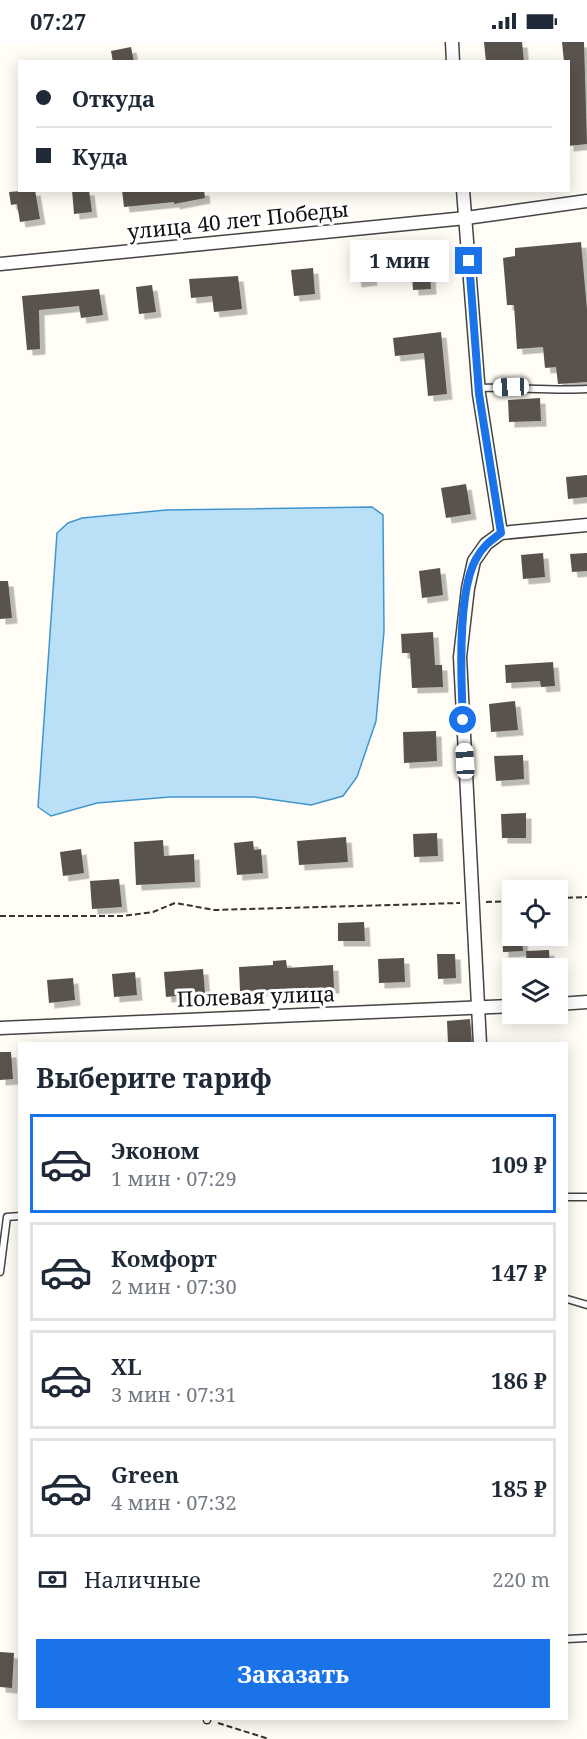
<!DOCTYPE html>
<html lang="ru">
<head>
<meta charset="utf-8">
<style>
  :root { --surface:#fff; --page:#f2f2f3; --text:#1f2937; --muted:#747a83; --line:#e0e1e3; --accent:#1a73e8 }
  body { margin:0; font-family:"Noto Serif",serif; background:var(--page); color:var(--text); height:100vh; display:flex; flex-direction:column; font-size:22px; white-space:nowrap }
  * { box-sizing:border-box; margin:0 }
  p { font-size:20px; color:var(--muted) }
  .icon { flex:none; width:33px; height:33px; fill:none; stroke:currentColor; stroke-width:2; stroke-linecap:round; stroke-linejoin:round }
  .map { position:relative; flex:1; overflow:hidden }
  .details { position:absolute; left:18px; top:1000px; width:550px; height:678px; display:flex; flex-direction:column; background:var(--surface); border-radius:0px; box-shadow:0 3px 15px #0003 }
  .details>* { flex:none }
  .hud { position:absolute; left:18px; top:18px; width:552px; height:132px; border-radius:0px; box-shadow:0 3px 15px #0003; display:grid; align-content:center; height:132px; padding:0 18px; background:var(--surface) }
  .tools { position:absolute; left:502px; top:838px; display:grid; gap:12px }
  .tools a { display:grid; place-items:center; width:66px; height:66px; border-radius:0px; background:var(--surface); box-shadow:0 3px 15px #0003; font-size:30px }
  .end { position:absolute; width:27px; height:27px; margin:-14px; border:8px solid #1a73e8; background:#fff; box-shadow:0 0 0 3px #fff }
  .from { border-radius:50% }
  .bubble { position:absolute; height:42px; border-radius:0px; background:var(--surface); box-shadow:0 3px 15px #0003; font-size:20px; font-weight:700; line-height:42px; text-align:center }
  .car { position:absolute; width:18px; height:36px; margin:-18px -9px; border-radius:8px; box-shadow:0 0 4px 2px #0007; background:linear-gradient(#fff 24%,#345 0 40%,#fff 0 76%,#345 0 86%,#fff 0) }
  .hud b { display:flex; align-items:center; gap:21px; height:57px; font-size:22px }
  .hud b+b { border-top:2px solid var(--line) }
  .hud i { width:15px; height:15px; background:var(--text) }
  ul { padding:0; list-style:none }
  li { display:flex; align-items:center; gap:18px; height:99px; margin:0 12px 9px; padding:0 6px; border:3px solid var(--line); border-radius:0px }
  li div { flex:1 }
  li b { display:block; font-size:22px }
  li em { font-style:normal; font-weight:700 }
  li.current { border-color:var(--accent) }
  li>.icon { width:54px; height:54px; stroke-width:1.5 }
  h2 { padding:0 18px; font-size:27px; line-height:72px }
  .pay { display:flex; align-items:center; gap:15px; height:66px; padding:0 18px; font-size:22px }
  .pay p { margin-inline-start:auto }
  .action { display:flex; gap:12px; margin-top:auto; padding:12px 18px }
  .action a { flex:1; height:69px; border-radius:0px; background:var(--accent); color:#fff; font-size:24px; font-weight:700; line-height:69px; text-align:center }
  .status { display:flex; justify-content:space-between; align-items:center; height:42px; padding:0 30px; background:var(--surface); direction:ltr }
  .status svg { height:16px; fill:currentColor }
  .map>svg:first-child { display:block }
</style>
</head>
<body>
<div class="status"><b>07:27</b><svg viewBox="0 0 49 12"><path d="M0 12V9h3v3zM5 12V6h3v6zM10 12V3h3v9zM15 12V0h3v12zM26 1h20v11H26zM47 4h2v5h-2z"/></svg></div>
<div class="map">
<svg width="587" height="1697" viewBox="0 0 587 1697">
  <defs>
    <filter id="shadow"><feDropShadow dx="5.5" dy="5.5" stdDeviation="0" flood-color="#0004"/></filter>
  </defs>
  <rect width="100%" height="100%" fill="#fffdf5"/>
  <!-- water -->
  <path fill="#b9e0f7" stroke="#3f96cf" stroke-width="1.5" d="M372,465L383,473L384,589L376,679L357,735L343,754L311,763L254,755H170L97,761L51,774L38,765L57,491L68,481L82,476L166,468Z"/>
  <!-- building -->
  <g fill="#5a524d" filter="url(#shadow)">
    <path d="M484,0H522L524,20H486Z"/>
    <path d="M562,0H584L587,102L568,104V20H564Z"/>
    <path d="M131,5L134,20H113L111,9Z"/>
    <path d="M35,148L40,177L20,180L17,162L11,163L9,150Z"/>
    <path d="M72,148H89L92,170L74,172Z"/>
    <path d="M122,148H204L205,156L174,162V160L124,165Z"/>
    <path d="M581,200L587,267V340L558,342L556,325L545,326L543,305L517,307L514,263H507L503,216L515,214V206Z"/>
    <path d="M429,215L431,247L413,248L411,216Z"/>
    <path d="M370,220L372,238L356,240L354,222Z"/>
    <path d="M313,226L315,252L294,254L291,228Z"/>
    <path d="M238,234L242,267L214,270L212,254L191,256L189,237Z"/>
    <path d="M152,243L156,270L139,272L136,245Z"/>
    <path d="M99,247L103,273L81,276L79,264L39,268L40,307L27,308L22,254Z"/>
    <path d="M441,290L447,352L428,354L424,311L395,314L393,296Z"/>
    <path d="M540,356L541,379L509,380L508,358Z"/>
    <path d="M587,433V455L568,457L566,435Z"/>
    <path d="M466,442L471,472L446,476L441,446Z"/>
    <path d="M543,511L545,535L523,537L521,513Z"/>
    <path d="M587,511V529L572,530L570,512Z"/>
    <path d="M440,526L443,553L422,556L419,529Z"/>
    <path d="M0,539H8L12,576L0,577Z"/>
    <path d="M433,590L435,623H442L443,645L412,646L410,611H402L401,592Z"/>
    <path d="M553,620L555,644L541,645L540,639L506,641L505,623Z"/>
    <path d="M515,659L518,688L491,690L489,662Z"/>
    <path d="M436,689L437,719L404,721L403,690Z"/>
    <path d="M523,713L524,737L496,739L494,714Z"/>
    <path d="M526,771V796H502L501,772Z"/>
    <path d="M437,791L438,814L414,815L413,792Z"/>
    <path d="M346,795L348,820L299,823L297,799Z"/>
    <path d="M163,798L164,814L194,812L195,840L136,843L134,800Z"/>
    <path d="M253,799L254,808L261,807L263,831L237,833L234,801Z"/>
    <path d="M81,807L84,831L63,834L60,810Z"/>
    <path d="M119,837L122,865L92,867L90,839Z"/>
    <path d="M364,880L365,899H338V881Z"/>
    <path d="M513,887V894H522L523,909L503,910L502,888Z"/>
    <path d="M549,908L550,927H527L526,909Z"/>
    <path d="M437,912H455L456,936L438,937Z"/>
    <path d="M404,916L405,940L379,941L378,917Z"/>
    <path d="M286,918L287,926L333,923L334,946L240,949L239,925L273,923V919Z"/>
    <path d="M203,927L205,951L166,955L164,930Z"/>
    <path d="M135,930L137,953L114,955L112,932Z"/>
    <path d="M73,936L75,958L49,961L47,938Z"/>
    <path d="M470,977L472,1002H448L447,979Z"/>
    <path d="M0,1010H11L13,1037L0,1038Z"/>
    <path d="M0,1610L14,1611L12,1646L0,1645Z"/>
  </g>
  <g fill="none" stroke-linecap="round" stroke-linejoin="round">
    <defs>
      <g id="lane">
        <path d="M479,346C515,345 551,349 587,347"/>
        <path d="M567,1155H587"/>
        <path d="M0,1230L7,1175L20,1174"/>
        <path d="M567,1257L587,1263"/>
        <path d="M567,1597L587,1596"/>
        <path d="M207,1678V1677"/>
      </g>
      <g id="street">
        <path d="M452,0L453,20"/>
        <path d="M463,148L479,352L501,491"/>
        <path d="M0,222L466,176L587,159"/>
        <path d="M558,962L587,960"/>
        <path d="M0,986L513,964"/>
        <path d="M480,1002L460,615L468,546L474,519L486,502L501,491L587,483"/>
      </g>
    </defs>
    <!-- lane casing -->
    <use href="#lane" stroke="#444" stroke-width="9"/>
    <!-- street casing -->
    <use href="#street" stroke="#444" stroke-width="15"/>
    <!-- path -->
    <g stroke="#333" stroke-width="2" stroke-dasharray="6 3" stroke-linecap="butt">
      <path d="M558,856L587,855"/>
      <path d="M486,860L513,859"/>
      <path d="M0,874H123L153,870L175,861L215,868L460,861"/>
      <path d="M218,1681L269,1697"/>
    </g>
    <!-- lane -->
    <use href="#lane" stroke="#fff" stroke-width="6"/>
    <!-- street -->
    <use href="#street" stroke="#fff" stroke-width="12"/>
  </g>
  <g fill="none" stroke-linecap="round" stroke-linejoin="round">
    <!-- route -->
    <path stroke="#1a73e8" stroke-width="8" d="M463,678C461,639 457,550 476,517C482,505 490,499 501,491L479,352L469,219"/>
  </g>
  <g text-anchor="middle" stroke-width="6" stroke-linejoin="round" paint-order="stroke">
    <!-- street labels -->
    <g font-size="21" fill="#111" stroke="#fff">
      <text transform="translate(238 179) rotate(-6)" y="7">улица 40 лет Победы</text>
      <text transform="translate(256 955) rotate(-2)" y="7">Полевая улица</text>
    </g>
  </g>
</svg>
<div class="tools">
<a><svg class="icon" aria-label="locate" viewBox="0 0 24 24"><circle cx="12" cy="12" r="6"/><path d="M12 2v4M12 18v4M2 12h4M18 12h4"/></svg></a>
<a><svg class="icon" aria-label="layers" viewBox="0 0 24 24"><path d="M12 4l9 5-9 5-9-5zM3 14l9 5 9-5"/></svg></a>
</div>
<i class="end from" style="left:463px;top:678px"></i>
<i class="end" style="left:469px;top:219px"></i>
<div class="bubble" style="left:350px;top:198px;width:99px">1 мин</div>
<i class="car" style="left:511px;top:345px;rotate:268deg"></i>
<i class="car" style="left:465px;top:719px;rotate:357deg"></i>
<div class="hud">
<b><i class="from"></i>Откуда</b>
<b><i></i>Куда</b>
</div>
<section class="details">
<h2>Выберите тариф</h2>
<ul>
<li class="current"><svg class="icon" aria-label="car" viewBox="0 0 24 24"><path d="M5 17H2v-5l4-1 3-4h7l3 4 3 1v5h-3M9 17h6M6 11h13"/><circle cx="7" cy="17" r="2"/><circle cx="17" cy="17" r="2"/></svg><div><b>Эконом</b><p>1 мин · 07:29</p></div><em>109 ₽</em></li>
<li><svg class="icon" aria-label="car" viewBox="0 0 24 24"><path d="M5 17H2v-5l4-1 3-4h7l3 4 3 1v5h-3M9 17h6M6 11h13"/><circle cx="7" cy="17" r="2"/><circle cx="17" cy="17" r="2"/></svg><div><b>Комфорт</b><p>2 мин · 07:30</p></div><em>147 ₽</em></li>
<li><svg class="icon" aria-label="car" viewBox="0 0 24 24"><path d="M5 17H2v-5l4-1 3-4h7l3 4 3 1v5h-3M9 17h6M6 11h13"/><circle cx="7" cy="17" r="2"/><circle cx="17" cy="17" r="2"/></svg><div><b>XL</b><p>3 мин · 07:31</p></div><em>186 ₽</em></li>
<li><svg class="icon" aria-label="car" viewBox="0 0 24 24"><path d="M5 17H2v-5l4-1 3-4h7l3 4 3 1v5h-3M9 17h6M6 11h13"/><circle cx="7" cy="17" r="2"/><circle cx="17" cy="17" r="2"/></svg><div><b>Green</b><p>4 мин · 07:32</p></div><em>185 ₽</em></li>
</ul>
<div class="pay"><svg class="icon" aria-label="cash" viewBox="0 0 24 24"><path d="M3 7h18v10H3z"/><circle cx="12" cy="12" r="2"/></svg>Наличные<p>220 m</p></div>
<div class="action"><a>Заказать</a></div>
</section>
</div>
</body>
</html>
